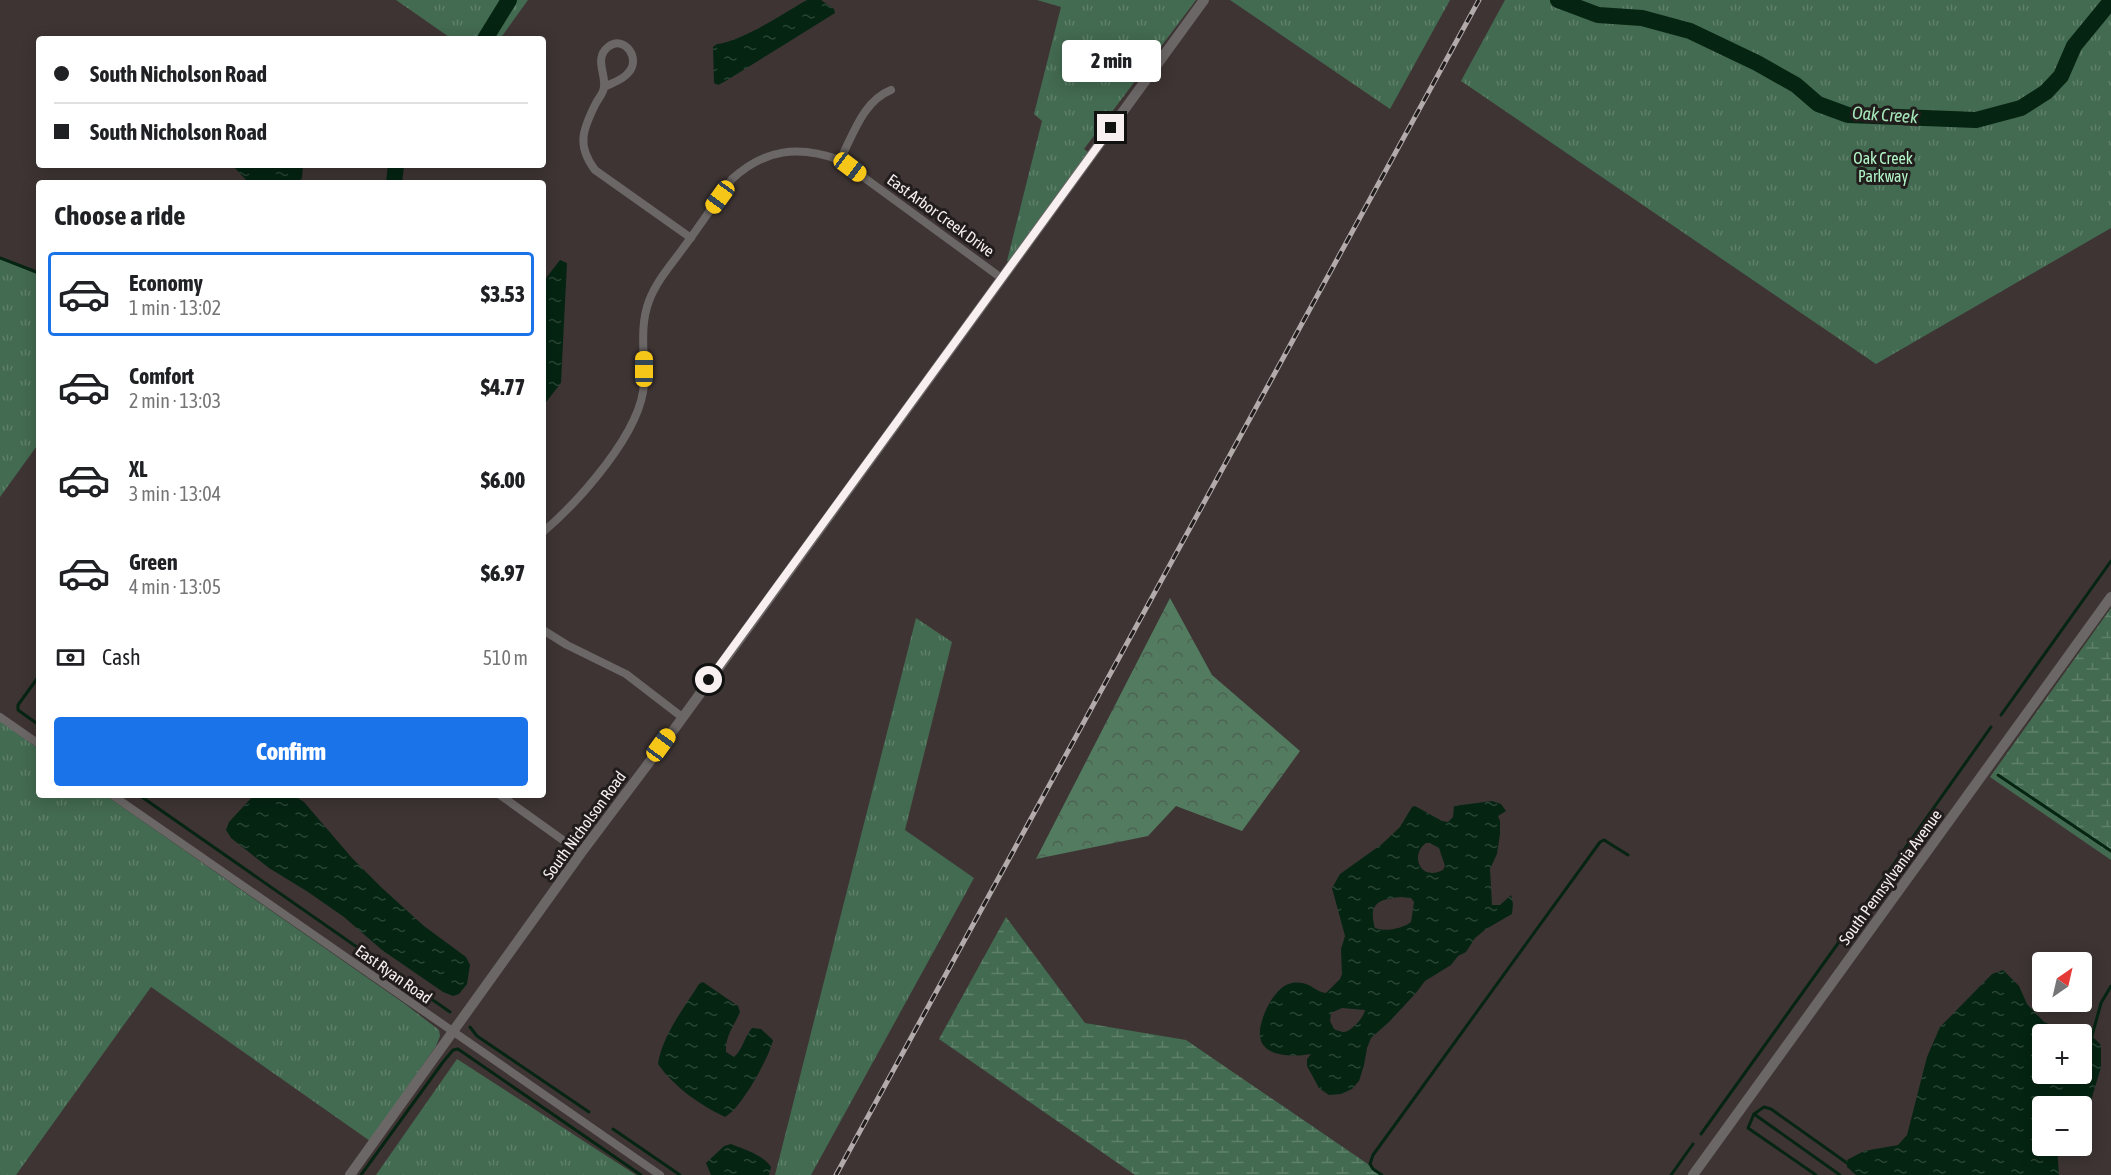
<!DOCTYPE html>
<html lang="en">
<head>
<meta charset="utf-8">
<style>
  :root { --surface:#fff; --page:#f6f6f6; --text:#202124; --muted:#757577; --line:#e0e0e0; --accent:#1a73e8 }
  body { margin:0; font-family:"Asap Condensed",sans-serif; background:var(--page); color:var(--text); height:100vh; display:flex; flex-direction:column; font-size:22px; white-space:nowrap }
  * { box-sizing:border-box; margin:0 }
  p { font-size:20px; color:var(--muted) }
  .icon { flex:none; width:33px; height:33px; fill:none; stroke:currentColor; stroke-width:2; stroke-linecap:round; stroke-linejoin:round }
  .map { position:relative; flex:1; overflow:hidden }
  .drawer { position:absolute; left:36px; top:180px; width:510px; height:618px; display:flex; flex-direction:column; background:var(--surface); border-radius:6px; box-shadow:0 3px 15px #0003 }
  .drawer>* { flex:none }
  .guide { position:absolute; left:36px; top:36px; width:510px; height:132px; border-radius:6px; box-shadow:0 3px 15px #0003; display:grid; align-content:center; height:132px; padding:0 18px; background:var(--surface) }
  .needle { width:39px; rotate:34deg }
  .fabs { position:absolute; left:2032px; top:952px; display:grid; gap:12px }
  .fabs a { display:grid; place-items:center; width:60px; height:60px; border-radius:6px; background:var(--surface); box-shadow:0 3px 15px #0003; font-size:30px }
  .end { position:absolute; width:27px; height:27px; margin:-14px; border:8px solid #f7eff0; background:#111; box-shadow:0 0 0 3px #111 }
  .from { border-radius:50% }
  .bubble { position:absolute; height:42px; border-radius:6px; background:var(--surface); box-shadow:0 3px 15px #0003; font-size:20px; font-weight:800; line-height:42px; text-align:center }
  .car { position:absolute; width:18px; height:36px; margin:-18px -9px; border-radius:8px; box-shadow:0 0 4px 2px #0007; background:linear-gradient(#f5c518 24%,#345 0 40%,#f5c518 0 76%,#345 0 86%,#f5c518 0) }
  .guide b { display:flex; align-items:center; gap:21px; height:57px; font-size:22px }
  .guide b+b { border-top:2px solid var(--line) }
  .guide i { width:15px; height:15px; background:var(--text) }
  ul { padding:0; list-style:none }
  li { display:flex; align-items:center; gap:18px; height:84px; margin:0 12px 9px; padding:0 6px; border:3px solid transparent; border-radius:6px }
  li div { flex:1 }
  li b { display:block; font-size:22px }
  li em { font-style:normal; font-weight:800 }
  li.on { border-color:var(--accent) }
  li>.icon { width:54px; height:54px; stroke-width:1.5 }
  h2 { padding:0 18px; font-size:27px; line-height:72px }
  .pay { display:flex; align-items:center; gap:15px; height:66px; padding:0 18px; font-size:22px }
  .pay p { margin-inline-start:auto }
  .action { display:flex; gap:12px; margin-top:auto; padding:12px 18px }
  .action a { flex:1; height:69px; border-radius:6px; background:var(--accent); color:#fff; font-size:24px; font-weight:800; line-height:69px; text-align:center }
  .map>svg:first-child { display:block }
</style>
</head>
<body>
<div class="map">
<svg width="2111" height="1175" viewBox="0 0 2111 1175">
  <defs>
    <pattern id="grass-tufts" width="24" height="20" patternUnits="userSpaceOnUse" patternTransform="scale(1.5)"><rect width="24" height="20" fill="#436b51"/><path d="M3 7l-1-3M5 7V3M7 7l1-3M15 17l-1-3M17 17v-4M19 17l1-3" fill="none" stroke="#5f806a"/></pattern>
    <pattern id="forest-crowns" width="20" height="18" patternUnits="userSpaceOnUse" patternTransform="scale(1.5)"><rect width="20" height="18" fill="#527b5f"/><path d="M2 6a3 3 0 1 1 6 0M12 15a3 3 0 1 1 6 0" fill="none" stroke="#4e6254"/></pattern>
    <pattern id="wetland-marsh" width="20" height="14" patternUnits="userSpaceOnUse" patternTransform="scale(1.5)"><rect width="20" height="14" fill="#436b51"/><path d="M1 5h8M5 5V1M11 12h8M15 12V8" fill="none" stroke="#5f806a"/></pattern>
    <pattern id="water-ripples" width="26" height="14" patternUnits="userSpaceOnUse" patternTransform="scale(1.5)"><rect width="26" height="14" fill="#052412"/><path d="M2 4q2-2 4 0t4 0M15 11q2-2 4 0t4 0" fill="none" stroke="#2a4435"/></pattern>
  </defs>
  <rect width="100%" height="100%" fill="#3e3434"/>
  <!-- grass -->
  <g fill="url(#grass-tufts)">
    <path d="M396,0H528L500,39H452Z"/>
    <path d="M1037,0H1196L1084,149L1092,155L1012,264L1007,261L1042,121L1034,114L1061,7Z"/>
    <path d="M1230,0H1450L1390,109Z"/>
    <path d="M1505,0H2111V228L1876,364L1461,81Z"/>
    <path d="M0,258L39,275V443L0,497Z"/>
    <path d="M916,618L952,642L905,830L974,878L811,1175H775Z"/>
    <path d="M0,721L39,749V795H105L405,1004L439,1030L440,1036L436,1046L370,1141L151,987L16,1175H0Z"/>
    <path d="M457,1059L636,1175H376Z"/>
  </g>
  <!-- forest -->
  <path fill="url(#forest-crowns)" d="M1170,598L1212,675L1300,751L1242,831L1176,806L1148,836L1036,859Z"/>
  <!-- wetland -->
  <g fill="url(#wetland-marsh)">
    <path d="M2111,608V860L1990,777Z"/>
    <path d="M1006,917L1085,1023L1186,1040L1384,1175H1135L939,1039Z"/>
  </g>
  <!-- water -->
  <g fill="url(#water-ripples)" fill-rule="evenodd">
    <path d="M807,0H821L834,9L835,13L724,82L718,85L714,83L713,47L717,44C743,41 782,14 807,0Z"/>
    <path d="M232,165H303L302,178L298,183H249Z"/>
    <path d="M560,260L567,263L561,383L543,406V282Z"/>
    <path d="M254,795H293L304,802L352,858L382,888L424,926L466,957L470,965L467,984L459,994L453,996L443,992L382,950L344,917L308,892L269,868L231,838L226,830L229,822Z"/>
    <path d="M1492,801L1501,804L1506,811L1498,816L1500,821V834L1497,854L1490,869L1492,905H1500L1511,895L1513,904L1512,914L1486,929L1475,938L1466,952L1458,956L1451,965L1425,981L1416,993L1389,1022L1371,1038L1367,1048L1364,1065L1359,1081L1352,1089L1341,1094L1329,1095L1319,1088L1307,1066V1059L1311,1054C1295,1057 1262,1058 1260,1036C1258,1020 1275,985 1292,983C1310,980 1314,992 1326,993L1340,979L1342,974L1341,949L1345,936L1332,888L1340,874L1382,844L1400,827L1412,807L1415,806L1442,821L1448,822L1453,817L1454,806ZM1426,843H1430L1439,848L1445,866L1443,870C1419,882 1410,854 1426,843ZM1401,897L1411,898L1414,902L1411,922C1402,929 1385,932 1375,928C1368,904 1378,899 1401,897ZM1342,1008L1365,1010C1364,1017 1352,1031 1344,1032C1342,1032 1336,1030 1334,1029L1330,1021L1331,1013Z"/>
    <path d="M2003,970L2019,986L2027,1004L2044,1022L2071,1034L2092,1036L2101,1045V1067L2090,1104L2082,1108L2043,1107V1146H2057L2059,1175H1856L1847,1167V1160L1864,1151L1898,1145L1907,1135L1927,1057L1940,1027L1992,974ZM2043,1035H2082V1074H2043Z"/>
    <path d="M703,982L738,1006L740,1012C734,1026 725,1036 726,1052L734,1057C742,1051 745,1036 752,1028L761,1029L773,1040C769,1058 741,1109 725,1117C700,1105 674,1087 658,1064C662,1036 684,1008 699,984Z"/>
    <path d="M731,1144C745,1150 762,1154 771,1167L769,1175H711L706,1163L724,1146Z"/>
  </g>
  <g fill="none" stroke-linecap="round" stroke-linejoin="round">
    <!-- stream -->
    <g stroke="#052412" stroke-width="3">
      <path d="M0,258L39,273"/>
      <path d="M39,676L18,705V710L39,725"/>
      <path d="M2001,715L2111,561"/>
      <path d="M1998,775L2111,851"/>
      <path d="M139,795L450,1012"/>
      <path d="M1852,923L1991,727"/>
      <path d="M470,1027L477,1036L589,1112"/>
      <path d="M2092,1036L2101,1003L2111,986"/>
      <path d="M1754,1114L1840,1175"/>
      <path d="M613,1129L680,1175"/>
      <path d="M1701,1134L1844,935"/>
      <path d="M361,1175L443,1062L453,1050L458,1049L641,1175"/>
      <path d="M1382,1175L1373,1169L1370,1164L1373,1155L1600,842L1604,840L1628,855"/>
      <path d="M1671,1175L1693,1144"/>
      <path d="M1816,1175L1748,1128L1754,1114L1764,1107L1771,1109L1847,1163"/>
    </g>
    <!-- river -->
    <g stroke="#052412" stroke-width="16">
      <path d="M1558,0L1598,15L1642,18L1690,31L1757,63L1796,85L1818,104L1848,115L1976,120L2021,108L2046,92L2061,76L2074,46L2111,1"/>
      <path d="M485,39L509,0"/>
      <path d="M394,183L396,165"/>
    </g>
    <!-- minor -->
    <g stroke="#6c6767" stroke-width="8">
      <path d="M604,87C612,83 623,80 628,73C642,59 624,34 608,47C594,58 606,74 604,87C604,92 599,98 596,103C583,129 576,145 595,170L691,238"/>
      <path d="M840,160C853,135 863,101 891,90"/>
      <path d="M543,532C579,501 642,432 644,383C645,355 639,327 649,301C656,282 670,266 681,251C699,227 715,203 732,179C765,149 798,145 840,160L1000,277"/>
      <path d="M543,630L567,645L626,674L682,717"/>
      <path d="M0,717L39,744"/>
      <path d="M112,795L660,1175"/>
      <path d="M500,795L581,853"/>
    </g>
    <!-- tertiary -->
    <g stroke="#6c6767" stroke-width="10">
      <path d="M350,1175L581,853L678,724L1204,0"/>
      <path d="M1693,1175L2111,597"/>
    </g>
    <defs>
      <path id="rail" d="M836,1175L1479,0"/>
    </defs>
    <!-- rail casing -->
    <use href="#rail" stroke="#b3aaab" stroke-width="5"/>
    <!-- rail -->
    <use href="#rail" stroke="#221d1d" stroke-width="3" stroke-dasharray="9" stroke-linecap="butt"/>
  </g>
  <g fill="none" stroke-linecap="round" stroke-linejoin="round">
    <!-- route -->
    <path stroke="#f7eff0" stroke-width="8" d="M709,680L1111,128"/>
  </g>
  <g text-anchor="middle" stroke-width="6" stroke-linejoin="round" paint-order="stroke">
    <!-- park labels -->
    <g font-size="16" fill="#b2f6c8" stroke="#221d1d">
      <text x="1883" y="164">Oak Creek<tspan x="1883" dy="18">Parkway</tspan></text>
    </g>
    <!-- street labels -->
    <g font-size="16" fill="#f7eff0" stroke="#221d1d">
      <text transform="translate(941 215) rotate(36)" y="6">East Arbor Creek Drive</text>
      <text transform="translate(584 825) rotate(-54)" y="6">South Nicholson Road</text>
      <text transform="translate(1890 877) rotate(-54)" y="6">South Pennsylvania Avenue</text>
      <text transform="translate(394 974) rotate(35)" y="6">East Ryan Road</text>
    </g>
    <!-- water labels -->
    <g font-size="18" font-style="italic" fill="#a4e8ba" stroke="#221d1d">
      <text transform="translate(1885 115) rotate(4)" y="6">Oak Creek</text>
    </g>
  </g>
</svg>
<div class="fabs">
<a><svg class="needle" viewBox="-14 -14 28 28"><path d="M0-13l5 13h-10z" fill="#e53935"/><path d="M0 13l5-13h-10z" fill="#757577"/></svg></a>
<a>+</a>
<a>−</a>
</div>
<i class="end from" style="left:709px;top:680px"></i>
<i class="end" style="left:1111px;top:128px"></i>
<div class="bubble" style="left:1062px;top:40px;width:99px">2 min</div>
<i class="car" style="left:850px;top:167px;rotate:127deg"></i>
<i class="car" style="left:720px;top:197px;rotate:216deg"></i>
<i class="car" style="left:644px;top:369px;rotate:0deg"></i>
<i class="car" style="left:661px;top:745px;rotate:36deg"></i>
<div class="guide">
<b><i class="from"></i>South Nicholson Road</b>
<b><i></i>South Nicholson Road</b>
</div>
<section class="drawer">
<h2>Choose a ride</h2>
<ul>
<li class="on"><svg class="icon" aria-label="car" viewBox="0 0 24 24"><path d="M5 17H2v-5l4-1 3-4h7l3 4 3 1v5h-3M9 17h6M6 11h13"/><circle cx="7" cy="17" r="2"/><circle cx="17" cy="17" r="2"/></svg><div><b>Economy</b><p>1 min · 13:02</p></div><em>$3.53</em></li>
<li><svg class="icon" aria-label="car" viewBox="0 0 24 24"><path d="M5 17H2v-5l4-1 3-4h7l3 4 3 1v5h-3M9 17h6M6 11h13"/><circle cx="7" cy="17" r="2"/><circle cx="17" cy="17" r="2"/></svg><div><b>Comfort</b><p>2 min · 13:03</p></div><em>$4.77</em></li>
<li><svg class="icon" aria-label="car" viewBox="0 0 24 24"><path d="M5 17H2v-5l4-1 3-4h7l3 4 3 1v5h-3M9 17h6M6 11h13"/><circle cx="7" cy="17" r="2"/><circle cx="17" cy="17" r="2"/></svg><div><b>XL</b><p>3 min · 13:04</p></div><em>$6.00</em></li>
<li><svg class="icon" aria-label="car" viewBox="0 0 24 24"><path d="M5 17H2v-5l4-1 3-4h7l3 4 3 1v5h-3M9 17h6M6 11h13"/><circle cx="7" cy="17" r="2"/><circle cx="17" cy="17" r="2"/></svg><div><b>Green</b><p>4 min · 13:05</p></div><em>$6.97</em></li>
</ul>
<div class="pay"><svg class="icon" aria-label="cash" viewBox="0 0 24 24"><path d="M3 7h18v10H3z"/><circle cx="12" cy="12" r="2"/></svg>Cash<p>510 m</p></div>
<div class="action"><a>Confirm</a></div>
</section>
</div>
</body>
</html>
